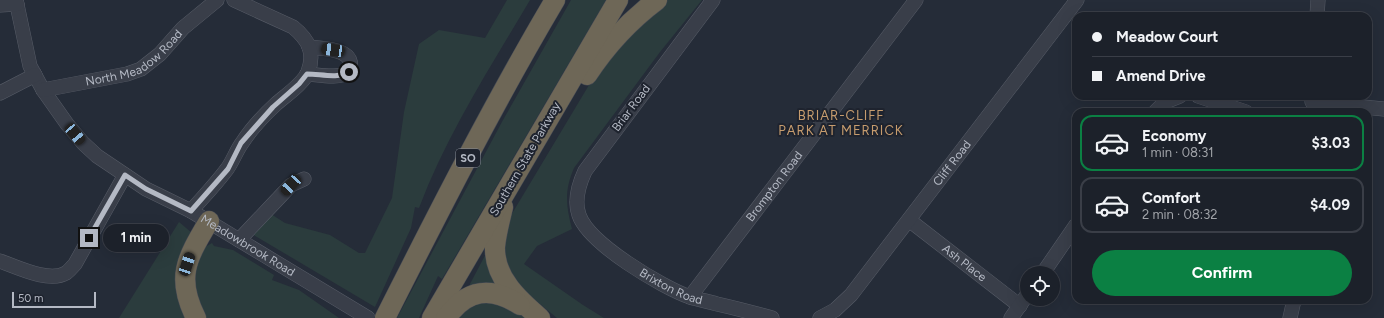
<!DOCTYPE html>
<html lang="en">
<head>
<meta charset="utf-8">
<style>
  :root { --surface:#1c212a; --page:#252932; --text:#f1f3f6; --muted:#a0a3a8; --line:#3a3e47; --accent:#0b8043 }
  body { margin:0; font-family:Figtree,sans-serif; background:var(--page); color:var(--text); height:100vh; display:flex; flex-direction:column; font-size:15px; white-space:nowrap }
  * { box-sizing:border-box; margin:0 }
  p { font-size:13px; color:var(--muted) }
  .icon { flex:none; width:22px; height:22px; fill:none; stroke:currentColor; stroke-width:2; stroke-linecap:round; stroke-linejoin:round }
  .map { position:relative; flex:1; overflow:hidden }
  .details { position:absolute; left:1072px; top:108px; width:300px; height:196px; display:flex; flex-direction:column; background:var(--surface); border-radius:12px; box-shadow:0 4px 16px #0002,0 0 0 1px var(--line) }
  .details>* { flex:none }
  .top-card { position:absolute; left:1072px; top:12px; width:300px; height:88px; border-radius:12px; box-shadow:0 4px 16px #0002,0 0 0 1px var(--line); display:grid; align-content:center; height:88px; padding:0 20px; background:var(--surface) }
  .fabs { position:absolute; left:1020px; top:266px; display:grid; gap:8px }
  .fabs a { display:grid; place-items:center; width:40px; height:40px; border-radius:50%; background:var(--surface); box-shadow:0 4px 16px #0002,0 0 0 1px var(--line); font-size:20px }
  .scale { position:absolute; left:12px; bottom:10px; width:84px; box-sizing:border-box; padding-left:4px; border:2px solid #b4b9c4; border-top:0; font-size:11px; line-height:14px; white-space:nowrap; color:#b4b9c4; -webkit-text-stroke:3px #1e232e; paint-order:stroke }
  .end { position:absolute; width:18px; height:18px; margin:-9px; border:5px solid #b4b9c4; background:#111; box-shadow:0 0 0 2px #111 }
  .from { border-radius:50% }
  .bubble { position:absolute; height:28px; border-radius:14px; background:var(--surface); box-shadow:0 4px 16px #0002,0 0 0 1px var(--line); font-size:13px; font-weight:700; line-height:28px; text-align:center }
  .car { position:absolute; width:12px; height:24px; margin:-12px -6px; border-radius:5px; box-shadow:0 0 3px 1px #0007; background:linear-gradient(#222 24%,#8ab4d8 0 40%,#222 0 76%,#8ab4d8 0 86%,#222 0) }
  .top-card b { display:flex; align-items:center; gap:14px; height:38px; font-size:15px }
  .top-card b+b { border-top:1px solid var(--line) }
  .top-card i { width:10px; height:10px; background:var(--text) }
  ul { padding:7px 0 0; list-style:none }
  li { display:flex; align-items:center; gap:12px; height:56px; margin:0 8px 6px; padding:0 12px; border:2px solid var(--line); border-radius:12px }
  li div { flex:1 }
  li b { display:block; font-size:15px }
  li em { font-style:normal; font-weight:700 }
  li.selected { border-color:var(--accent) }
  li>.icon { width:36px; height:36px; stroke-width:1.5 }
  .button { display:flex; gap:8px; margin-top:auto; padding:8px 20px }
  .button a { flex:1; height:46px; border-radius:24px; background:var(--accent); color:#fff; font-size:16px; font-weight:700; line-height:46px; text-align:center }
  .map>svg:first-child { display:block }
</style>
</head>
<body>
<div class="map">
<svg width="1384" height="318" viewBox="0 0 1384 318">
  <rect width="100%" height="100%" fill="#252c38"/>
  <!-- green -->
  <g fill="#2b3c3d">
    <path d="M507,0H530C490,68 447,134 419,208L415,207L411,228L375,307L252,234L271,214L285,223L330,235L359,253H365L392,198L404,112L419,44L439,30L485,38Z"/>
    <path d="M571,0H606L442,279L438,276L419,318H397L503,120Z"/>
    <path d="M668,0H702L660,52L574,168C564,191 566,206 572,229L537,246L524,264L583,305L604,318H557L513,282L502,261L507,222L595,75L656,8Z"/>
    <path d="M179,222L192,233L190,318H119Z"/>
    <path d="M212,243L214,246L233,250L274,275L272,280L299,290L339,318H206L193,288L196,260L205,247Z"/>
    <path d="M490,246L502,288L470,287V284Z"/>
    <path d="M499,299L530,318H452L473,301Z"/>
  </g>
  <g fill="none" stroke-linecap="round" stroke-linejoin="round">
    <defs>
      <g id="minor">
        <path id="s1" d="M16,0L30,66L43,90L67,124L83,143L97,156L146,189L191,211L368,318"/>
        <path id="s2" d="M713,0L585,171C579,184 574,201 579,215C589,244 662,287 690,297C698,300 708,301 717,304C735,308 754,313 772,318"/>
        <path d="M0,5L17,4"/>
        <path d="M1317,16L1318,0"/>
        <path d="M307,74C321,75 338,79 349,72C358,48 324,49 309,47"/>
        <path id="s3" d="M43,90L127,74L141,69L160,54L183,28L217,0"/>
        <path d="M0,93L35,75"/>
        <path d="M1198,96L1246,112"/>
        <path d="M1312,102L1384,109"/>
        <path d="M1155,112L1165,102L1180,96"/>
        <path d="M191,211C203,197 216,184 227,169C233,161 236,151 242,143C251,129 264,115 276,104C285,96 304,83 308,72C315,53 309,40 293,27L234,0"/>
        <path id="s4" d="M909,220L1020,306"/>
        <path d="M239,240L291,185L304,179"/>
        <path d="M0,261C17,267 49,283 66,273C69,271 72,267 75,264L125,175"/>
        <path d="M1043,273L1076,225"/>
        <path id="s5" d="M690,297L916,0"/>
        <path id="s6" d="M820,318L835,310L851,295L1077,0"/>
        <path d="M1011,318L1027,295"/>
        <path d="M1290,318L1294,300"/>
      </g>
      <g id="highway">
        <path d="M587,75C606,46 629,21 657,0"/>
        <path d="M503,207C500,220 496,234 495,247C494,278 519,300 540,318"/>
        <path d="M196,318C175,277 187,258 209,221"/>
        <path d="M385,318C439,211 494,103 555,0"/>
        <path d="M432,318L618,0"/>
        <path d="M446,318C467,289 491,286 520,305"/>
      </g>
    </defs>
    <!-- minor casing -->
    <use href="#minor" stroke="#575c67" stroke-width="15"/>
    <!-- highway casing -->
    <use href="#highway" stroke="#444954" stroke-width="21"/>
    <!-- minor -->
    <use href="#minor" stroke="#393e49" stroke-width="14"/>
    <!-- highway -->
    <use href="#highway" stroke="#6e6757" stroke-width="20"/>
  </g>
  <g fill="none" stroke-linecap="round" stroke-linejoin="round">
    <!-- route -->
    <path stroke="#b4b9c4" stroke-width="5" d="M89,238L125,175L146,189L191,211L228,169L241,143L273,107L299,84L307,74C321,74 337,79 349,72"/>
  </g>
  <g text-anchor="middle" stroke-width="4" stroke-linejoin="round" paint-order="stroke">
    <!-- shield labels -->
    <rect fill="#1e232e" stroke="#878c97" stroke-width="1" x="456" y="149" width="24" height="18" rx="3"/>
    <g font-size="11" font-weight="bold" fill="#b4b9c4">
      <text x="468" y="162">SO</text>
    </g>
    <!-- street labels -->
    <g font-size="12" fill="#b4b9c4" stroke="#1e232e">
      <text dy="4" stroke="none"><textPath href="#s3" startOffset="99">North Meadow Road</textPath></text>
      <text transform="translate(631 108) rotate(-53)" y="4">Briar Road</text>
      <text transform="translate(525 159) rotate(-60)" y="4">Southern State Parkway</text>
      <text dy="4" stroke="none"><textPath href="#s6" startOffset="205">Cliff Road</textPath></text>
      <text dy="4" stroke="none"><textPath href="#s5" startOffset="139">Brompton Road</textPath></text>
      <text dy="4" stroke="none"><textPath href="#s1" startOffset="356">Meadowbrook Road</textPath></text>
      <text dy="4" stroke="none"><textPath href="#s4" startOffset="70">Ash Place</textPath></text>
      <text dy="4" stroke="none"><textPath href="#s2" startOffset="378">Brixton Road</textPath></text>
    </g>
    <!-- neighbourhood labels -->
    <g font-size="13" letter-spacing="1" fill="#c69c6e" stroke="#1e232e">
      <text x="841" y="120">BRIAR-CLIFF<tspan x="841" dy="15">PARK AT MERRICK</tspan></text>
    </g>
  </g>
</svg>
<div class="fabs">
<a><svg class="icon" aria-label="locate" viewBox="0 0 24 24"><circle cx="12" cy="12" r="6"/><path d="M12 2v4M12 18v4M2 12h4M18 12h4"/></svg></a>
</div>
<div class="scale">50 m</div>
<i class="end from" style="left:349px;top:72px"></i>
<i class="end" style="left:89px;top:238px"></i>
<div class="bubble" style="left:103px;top:224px;width:66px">1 min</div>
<i class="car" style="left:333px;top:50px;rotate:278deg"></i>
<i class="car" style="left:75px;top:134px;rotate:140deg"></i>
<i class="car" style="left:291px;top:185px;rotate:223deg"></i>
<i class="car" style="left:187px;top:264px;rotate:18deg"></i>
<div class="top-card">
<b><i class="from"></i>Meadow Court</b>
<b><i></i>Amend Drive</b>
</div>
<section class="details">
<ul>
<li class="selected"><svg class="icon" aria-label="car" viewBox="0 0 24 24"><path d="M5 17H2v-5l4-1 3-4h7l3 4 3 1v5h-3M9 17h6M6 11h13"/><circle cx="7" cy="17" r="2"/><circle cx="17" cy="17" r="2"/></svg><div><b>Economy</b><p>1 min · 08:31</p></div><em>$3.03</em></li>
<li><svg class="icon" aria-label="car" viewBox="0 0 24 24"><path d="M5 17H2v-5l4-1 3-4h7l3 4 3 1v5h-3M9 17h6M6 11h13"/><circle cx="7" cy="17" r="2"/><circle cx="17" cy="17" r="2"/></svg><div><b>Comfort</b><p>2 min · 08:32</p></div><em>$4.09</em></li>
</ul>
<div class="button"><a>Confirm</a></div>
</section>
</div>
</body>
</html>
